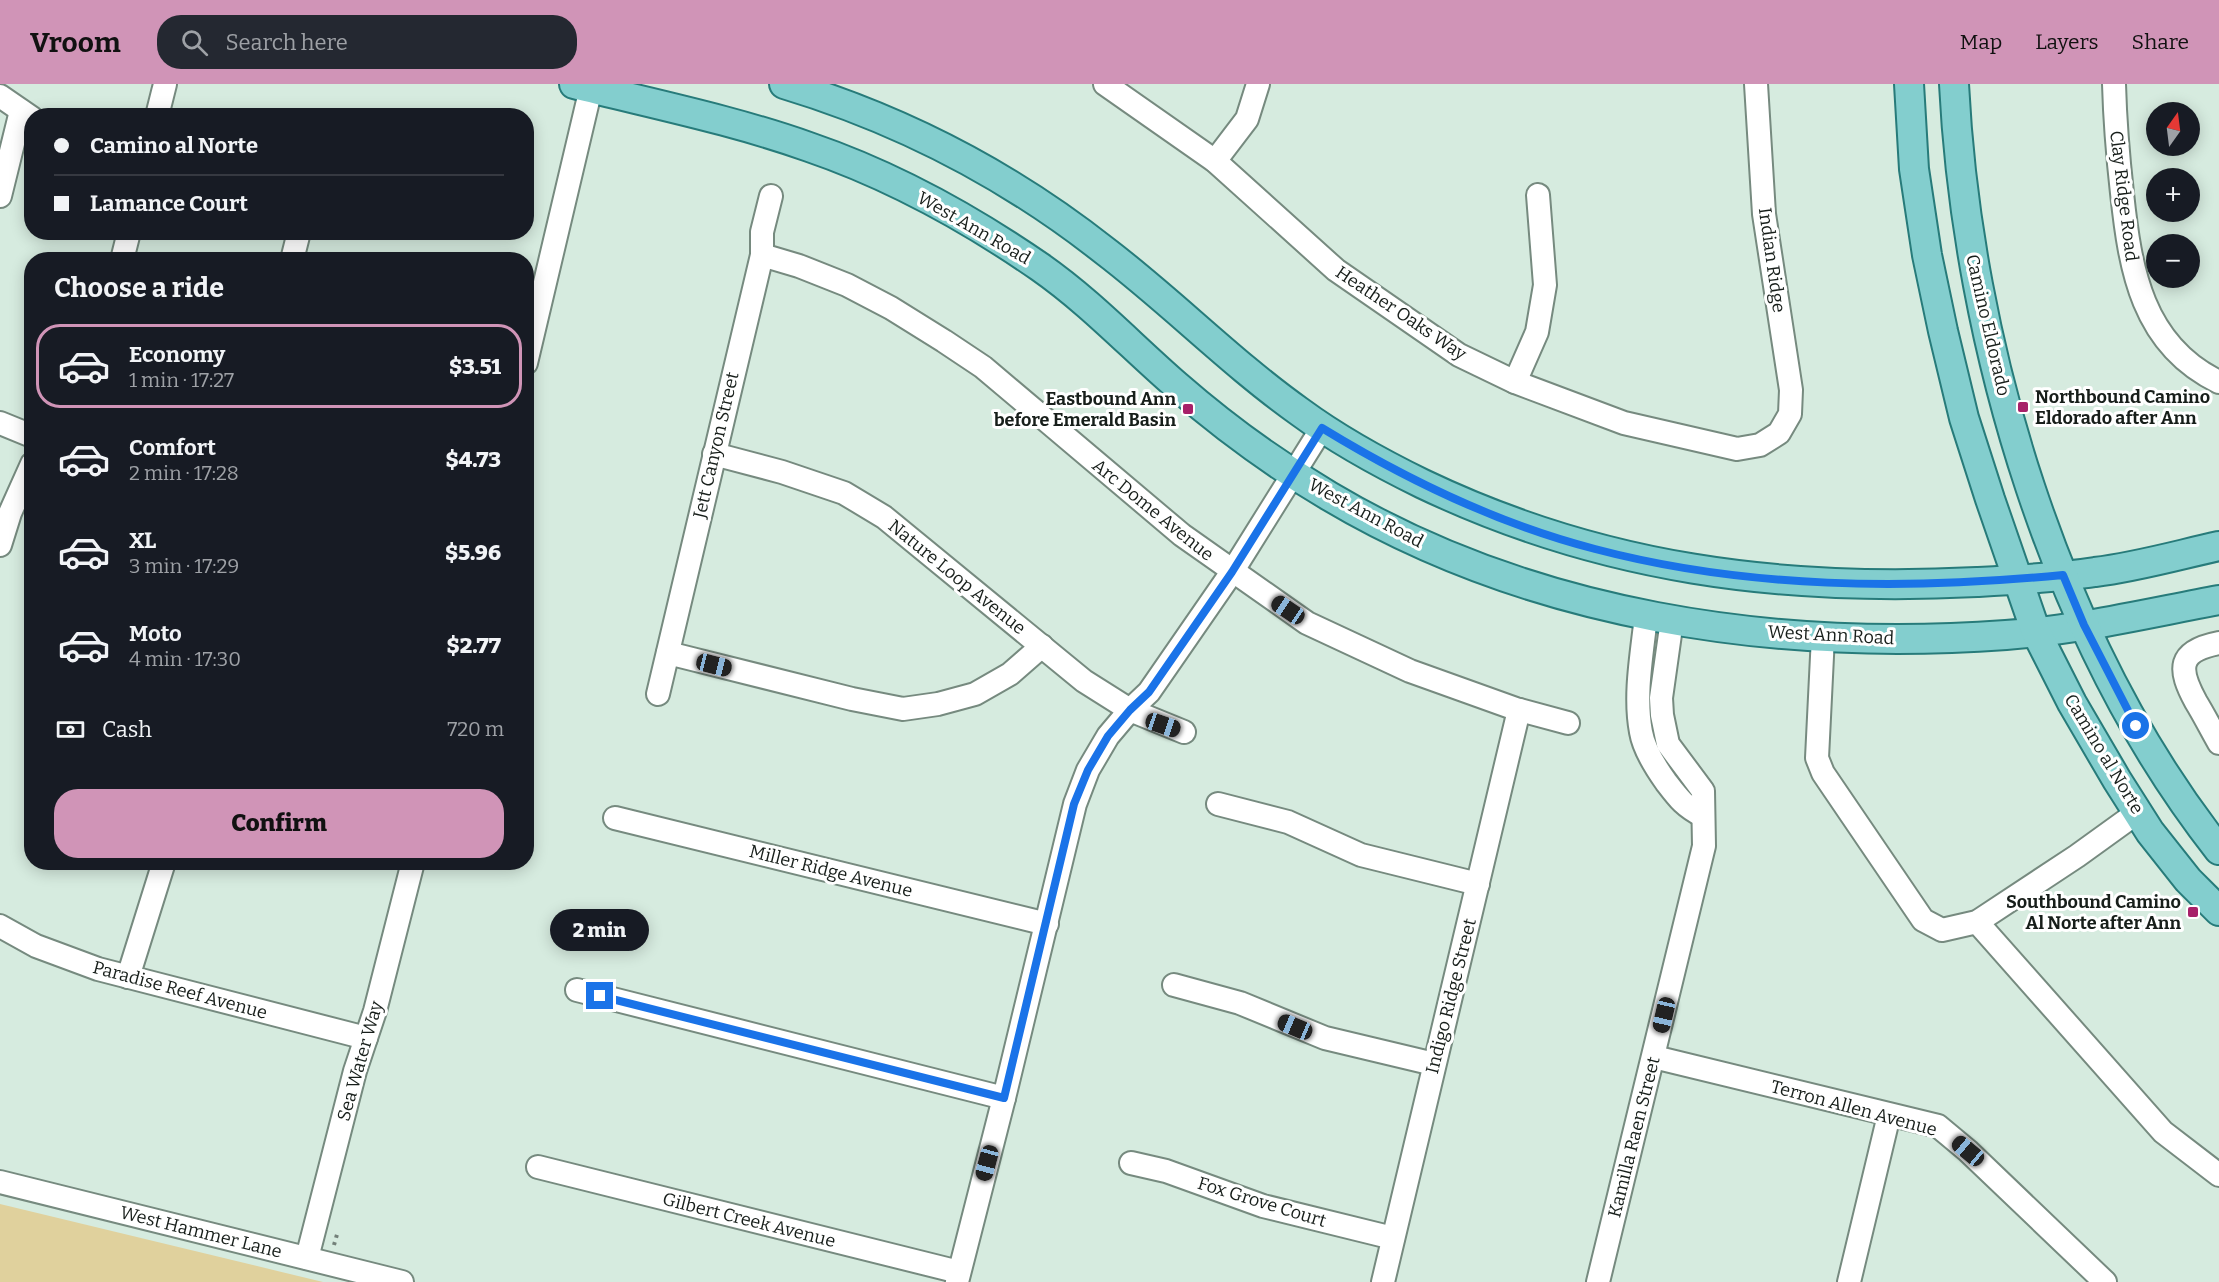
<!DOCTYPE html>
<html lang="en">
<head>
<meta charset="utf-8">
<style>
  :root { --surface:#171b24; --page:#242831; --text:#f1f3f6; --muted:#9ea1a6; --line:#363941; --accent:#d094b7 }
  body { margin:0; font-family:Bitter,serif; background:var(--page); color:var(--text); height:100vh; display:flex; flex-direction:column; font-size:22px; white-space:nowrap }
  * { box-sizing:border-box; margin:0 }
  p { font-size:20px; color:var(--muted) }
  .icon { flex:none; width:33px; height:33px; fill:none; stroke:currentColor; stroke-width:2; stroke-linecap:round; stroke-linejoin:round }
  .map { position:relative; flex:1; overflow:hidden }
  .details { position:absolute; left:24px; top:168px; width:510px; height:618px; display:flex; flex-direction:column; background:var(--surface); border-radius:24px; box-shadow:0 3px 15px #0003 }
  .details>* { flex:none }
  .banner { position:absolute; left:24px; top:24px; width:510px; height:132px; border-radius:24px; box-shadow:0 3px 15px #0003; display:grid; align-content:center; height:132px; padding:0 30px; background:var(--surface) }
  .needle { width:39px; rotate:14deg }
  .controls { position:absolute; left:2146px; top:18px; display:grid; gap:12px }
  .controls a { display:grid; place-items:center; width:54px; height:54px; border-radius:50%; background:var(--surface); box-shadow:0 3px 15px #0003; font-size:30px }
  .end { position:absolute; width:27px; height:27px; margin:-14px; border:8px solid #1a73e8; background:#fff; box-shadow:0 0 0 3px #fff }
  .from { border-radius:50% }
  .bubble { position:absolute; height:42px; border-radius:21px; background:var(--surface); box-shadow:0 3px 15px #0003; font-size:20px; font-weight:800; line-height:42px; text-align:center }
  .car { position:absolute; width:18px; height:36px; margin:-18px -9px; border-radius:8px; box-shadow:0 0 4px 2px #0007; background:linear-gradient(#222 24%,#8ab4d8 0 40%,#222 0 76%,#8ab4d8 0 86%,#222 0) }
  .banner b { display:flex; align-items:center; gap:21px; height:57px; font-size:22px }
  .banner b+b { border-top:2px solid var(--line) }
  .banner i { width:15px; height:15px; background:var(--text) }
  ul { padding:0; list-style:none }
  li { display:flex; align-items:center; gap:18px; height:84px; margin:0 12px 9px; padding:0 18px; border:3px solid transparent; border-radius:24px }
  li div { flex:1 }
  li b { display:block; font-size:22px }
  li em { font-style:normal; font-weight:800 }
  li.active { border-color:var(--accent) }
  li>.icon { width:54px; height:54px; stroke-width:1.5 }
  h2 { padding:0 30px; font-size:27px; line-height:72px }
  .pay { display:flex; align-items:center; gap:15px; height:66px; padding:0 30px; font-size:22px }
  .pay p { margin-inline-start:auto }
  .primary-button { display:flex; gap:12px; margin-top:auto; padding:12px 30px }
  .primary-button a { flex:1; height:69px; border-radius:24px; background:var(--accent); color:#111; font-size:24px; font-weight:800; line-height:69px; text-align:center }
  header { display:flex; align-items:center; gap:36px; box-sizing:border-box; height:84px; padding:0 30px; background:var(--accent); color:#111 }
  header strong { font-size:28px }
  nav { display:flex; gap:33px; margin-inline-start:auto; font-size:21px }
  .search { width:420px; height:54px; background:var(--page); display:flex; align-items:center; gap:15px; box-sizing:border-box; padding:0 21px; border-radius:24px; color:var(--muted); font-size:22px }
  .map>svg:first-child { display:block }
</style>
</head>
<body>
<header>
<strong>Vroom</strong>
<div class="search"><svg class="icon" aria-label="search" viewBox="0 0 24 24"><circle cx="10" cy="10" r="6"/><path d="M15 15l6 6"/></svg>Search here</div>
<nav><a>Map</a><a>Layers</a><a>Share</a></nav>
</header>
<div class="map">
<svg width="2219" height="1198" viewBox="0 0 2219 1198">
  <rect width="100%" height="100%" fill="#d6ebdf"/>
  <!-- green -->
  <path fill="#e0d19d" d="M0,1120L323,1198H0Z"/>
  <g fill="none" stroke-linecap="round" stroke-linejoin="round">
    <defs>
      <g id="minor">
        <path d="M1105,0L1215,77L1336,186L1459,271L1515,298L1624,339L1737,365L1760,361L1779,349L1790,330L1791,306L1764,130L1756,0"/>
        <path d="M2114,0C2115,37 2118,73 2122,109C2130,185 2142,261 2219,298"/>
        <path d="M0,12L32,34"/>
        <path d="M157,32L165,0"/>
        <path d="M1215,77L1247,35L1258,0"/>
        <path d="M0,112L21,27"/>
        <path d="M762,171L799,182L847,201L891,224L944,257L983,283L1182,451L1307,539L1410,587L1516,625L1568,639"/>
        <path d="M122,176L129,148"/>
        <path d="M292,176L299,148"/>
        <path d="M526,279L591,4"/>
        <path d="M1515,298L1537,248L1545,201L1538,111"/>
        <path d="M0,339L32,352"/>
        <path d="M714,370L782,388L844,409L884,433L1084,597L1130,626L1184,648"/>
        <path d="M0,461L10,429L32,380"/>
        <path d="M1646,532C1642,570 1634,611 1641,648C1644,666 1656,684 1666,698C1679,715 1684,722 1703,732"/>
        <path d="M1823,552L1817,674L1823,689L1923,836L1942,846L1977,838L2077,772L2138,728"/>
        <path d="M2219,559C2177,567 2178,585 2196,618C2204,631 2211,645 2219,659"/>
        <path d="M668,569L852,615L903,625L938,620L975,610L1010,590L1042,562"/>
        <path d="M658,610L762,171V148L771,112"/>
        <path d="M1218,720L1288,738L1361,771L1478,800"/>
        <path d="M615,734L1047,840"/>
        <path d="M1977,838L2163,1048L2219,1091"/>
        <path d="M0,842L36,862L98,885L366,954"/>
        <path d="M128,893L164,778"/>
        <path d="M1174,901L1240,919L1325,954L1434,980"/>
        <path d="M577,906L1004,1014"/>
        <path d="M1654,973L1938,1042L1968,1067L2105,1198"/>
        <path d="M1131,1079L1166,1087L1263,1122L1393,1154"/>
        <path d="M538,1083L959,1188"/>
        <path d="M0,1098L402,1198"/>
        <path d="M307,1174L355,987L375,927L413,778"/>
        <path d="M957,1198L1004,1014L1075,720L1088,686L1108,652L1130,626L1149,608L1232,488L1322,344"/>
        <path d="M1383,1198L1519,626"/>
        <path d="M1598,1198L1704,762L1703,707L1668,660L1662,631L1661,614L1672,536"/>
        <path d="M1849,1198L1889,1031"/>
      </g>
      <g id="major">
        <path d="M574,0C653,20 733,36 809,63C891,91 969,134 1040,183C1090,218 1130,261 1176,301C1223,342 1275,380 1329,412C1531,532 1773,568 2006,551C2078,546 2149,529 2219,516"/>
        <path d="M784,0C900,35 1010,92 1105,167C1172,218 1231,279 1300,328C1338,356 1380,379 1423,400C1601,485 1781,508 1977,498C2016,496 2056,494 2095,488C2137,483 2178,471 2219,462"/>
        <path d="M1909,0L1914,85L1927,171L1943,247L1964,334L1990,415L2036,548L2072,619L2117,696L2150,748L2188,796L2219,827"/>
        <path d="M1954,0C1967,261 2056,559 2219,766"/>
      </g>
    </defs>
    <!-- minor casing -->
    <use href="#minor" stroke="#768a7f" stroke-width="26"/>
    <!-- major casing -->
    <use href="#major" stroke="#277b7a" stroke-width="32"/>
    <!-- path -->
    <path stroke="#738079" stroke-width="4" stroke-dasharray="3 4.5" stroke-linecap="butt" d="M334,1161L338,1147"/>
    <!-- minor -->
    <use href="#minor" stroke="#fff" stroke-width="22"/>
    <!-- major -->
    <use href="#major" stroke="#83cece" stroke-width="28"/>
  </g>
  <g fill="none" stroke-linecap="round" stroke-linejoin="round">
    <!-- route -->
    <path stroke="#1a73e8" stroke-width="8" d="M600,912L1004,1014L1074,720L1088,686L1108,652L1130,626L1149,608L1232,488L1322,344C1407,396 1498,440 1595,465C1747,505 1907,506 2063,491L2084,541L2136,642"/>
  </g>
  <!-- markers -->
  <g fill="#a72069" stroke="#fff" stroke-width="2">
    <rect x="2017" y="317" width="12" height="12" rx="3"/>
    <rect x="1182" y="319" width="12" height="12" rx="3"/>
    <rect x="2187" y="822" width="12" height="12" rx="3"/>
  </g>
  <g text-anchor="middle" stroke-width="6" stroke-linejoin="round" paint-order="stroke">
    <!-- street labels -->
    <g font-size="18" fill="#171e1a" stroke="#fff">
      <text transform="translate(2124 112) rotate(83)" y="6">Clay Ridge Road</text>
      <text transform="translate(974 144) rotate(30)" y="6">West Ann Road</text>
      <text transform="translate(1772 176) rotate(82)" y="6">Indian Ridge</text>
      <text transform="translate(1401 229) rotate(34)" y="6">Heather Oaks Way</text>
      <text transform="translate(1988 241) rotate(77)" y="6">Camino Eldorado</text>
      <text transform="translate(716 361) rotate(-77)" y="6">Jett Canyon Street</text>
      <text transform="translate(1153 426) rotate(39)" y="6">Arc Dome Avenue</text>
      <text transform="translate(1366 429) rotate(28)" y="6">West Ann Road</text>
      <text transform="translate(957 493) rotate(39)" y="6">Nature Loop Avenue</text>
      <text transform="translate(1831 551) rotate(3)" y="6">West Ann Road</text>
      <text transform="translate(2104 670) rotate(59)" y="6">Camino al Norte</text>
      <text transform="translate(831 787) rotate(14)" y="6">Miller Ridge Avenue</text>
      <text transform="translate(180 906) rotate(15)" y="6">Paradise Reef Avenue</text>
      <text transform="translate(1451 912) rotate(-76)" y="6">Indigo Ridge Street</text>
      <text transform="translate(360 977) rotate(-74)" y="6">Sea Water Way</text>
      <text transform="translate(1854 1024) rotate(15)" y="6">Terron Allen Avenue</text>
      <text transform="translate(1634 1053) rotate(-76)" y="6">Kamilla Raen Street</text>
      <text transform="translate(1262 1118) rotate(17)" y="6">Fox Grove Court</text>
      <text transform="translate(749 1136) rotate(14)" y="6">Gilbert Creek Avenue</text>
      <text transform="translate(201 1148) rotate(14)" y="6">West Hammer Lane</text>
    </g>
    <!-- poi labels -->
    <g font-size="18" font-weight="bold" fill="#171e1a" stroke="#fff" text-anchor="end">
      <text x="2035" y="319" text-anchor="start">Northbound Camino<tspan x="2035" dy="21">Eldorado after Ann</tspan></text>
      <text x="1176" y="321">Eastbound Ann<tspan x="1176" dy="21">before Emerald Basin</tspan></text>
      <text x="2181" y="824">Southbound Camino<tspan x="2181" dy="21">Al Norte after Ann</tspan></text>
    </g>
  </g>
</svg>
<div class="controls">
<a><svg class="needle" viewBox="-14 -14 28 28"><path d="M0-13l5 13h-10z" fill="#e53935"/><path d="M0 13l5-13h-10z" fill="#9ea1a6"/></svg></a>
<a>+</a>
<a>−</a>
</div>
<i class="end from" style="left:2136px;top:642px"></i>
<i class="end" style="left:600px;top:912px"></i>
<div class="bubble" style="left:550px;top:825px;width:99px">2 min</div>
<i class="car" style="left:1288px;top:526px;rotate:304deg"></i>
<i class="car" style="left:714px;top:581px;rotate:104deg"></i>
<i class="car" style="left:1163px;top:641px;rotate:109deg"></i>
<i class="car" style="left:1664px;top:931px;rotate:193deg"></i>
<i class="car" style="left:1295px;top:943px;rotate:293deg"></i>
<i class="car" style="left:1968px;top:1067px;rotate:310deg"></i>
<i class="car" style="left:987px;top:1079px;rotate:195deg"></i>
<div class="banner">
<b><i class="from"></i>Camino al Norte</b>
<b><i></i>Lamance Court</b>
</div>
<section class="details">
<h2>Choose a ride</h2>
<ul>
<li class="active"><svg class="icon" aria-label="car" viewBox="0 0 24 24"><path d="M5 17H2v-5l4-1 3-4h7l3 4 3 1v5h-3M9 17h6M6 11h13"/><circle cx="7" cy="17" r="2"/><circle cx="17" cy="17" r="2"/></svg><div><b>Economy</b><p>1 min · 17:27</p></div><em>$3.51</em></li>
<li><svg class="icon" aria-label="car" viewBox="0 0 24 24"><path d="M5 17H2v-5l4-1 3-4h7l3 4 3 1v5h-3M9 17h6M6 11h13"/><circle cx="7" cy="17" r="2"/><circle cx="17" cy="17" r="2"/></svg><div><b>Comfort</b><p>2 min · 17:28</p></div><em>$4.73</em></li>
<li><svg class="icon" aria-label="car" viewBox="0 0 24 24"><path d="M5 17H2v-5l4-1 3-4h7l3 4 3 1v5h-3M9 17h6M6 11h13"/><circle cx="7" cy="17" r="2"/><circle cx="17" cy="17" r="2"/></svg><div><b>XL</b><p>3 min · 17:29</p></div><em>$5.96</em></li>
<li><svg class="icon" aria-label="car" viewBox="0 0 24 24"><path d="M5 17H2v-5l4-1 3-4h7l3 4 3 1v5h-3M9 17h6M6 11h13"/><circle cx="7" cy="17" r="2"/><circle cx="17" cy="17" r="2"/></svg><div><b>Moto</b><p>4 min · 17:30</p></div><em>$2.77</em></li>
</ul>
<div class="pay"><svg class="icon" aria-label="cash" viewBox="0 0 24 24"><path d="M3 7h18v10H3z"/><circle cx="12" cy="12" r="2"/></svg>Cash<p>720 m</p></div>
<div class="primary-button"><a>Confirm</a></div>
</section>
</div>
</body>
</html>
